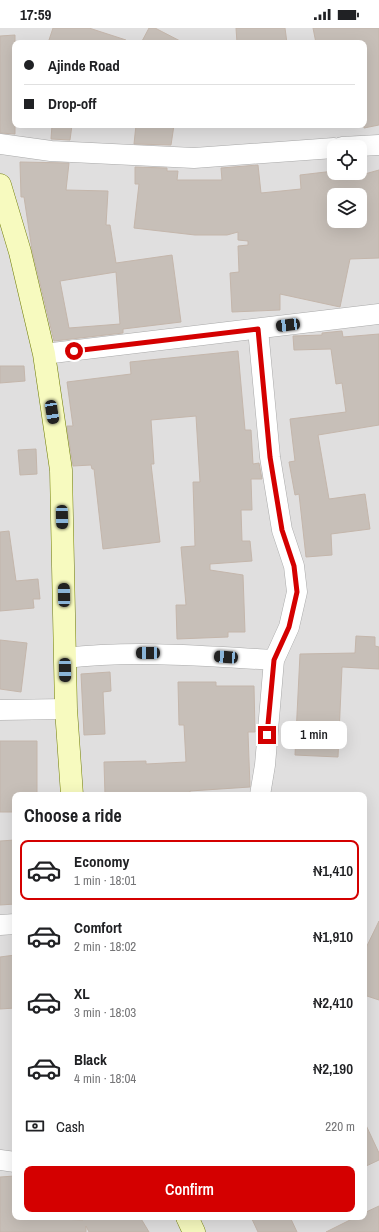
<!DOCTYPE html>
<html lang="en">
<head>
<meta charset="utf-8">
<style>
  :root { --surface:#fff; --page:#f6f6f6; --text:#202124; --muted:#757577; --line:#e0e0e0; --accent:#d40000 }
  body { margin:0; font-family:"Archivo Narrow",sans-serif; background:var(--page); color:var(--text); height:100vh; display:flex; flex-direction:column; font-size:15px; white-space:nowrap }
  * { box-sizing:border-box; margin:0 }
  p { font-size:13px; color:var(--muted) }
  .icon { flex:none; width:22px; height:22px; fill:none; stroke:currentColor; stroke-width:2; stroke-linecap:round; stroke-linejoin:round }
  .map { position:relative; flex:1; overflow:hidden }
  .side { position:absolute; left:12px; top:764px; width:355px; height:428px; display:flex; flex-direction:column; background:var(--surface); border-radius:8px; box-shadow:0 4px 16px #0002 }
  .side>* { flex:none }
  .guide { position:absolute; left:12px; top:12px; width:355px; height:88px; border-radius:8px; box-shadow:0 4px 16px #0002; display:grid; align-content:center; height:88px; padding:0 12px; background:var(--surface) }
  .tools { position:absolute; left:327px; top:112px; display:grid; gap:8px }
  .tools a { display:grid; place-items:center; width:40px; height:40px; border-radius:8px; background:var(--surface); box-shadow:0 4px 16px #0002; font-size:20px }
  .end { position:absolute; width:18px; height:18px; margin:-9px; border:5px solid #d40000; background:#fff; box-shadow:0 0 0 2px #fff }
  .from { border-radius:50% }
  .bubble { position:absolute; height:28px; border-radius:8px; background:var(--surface); box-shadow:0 4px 16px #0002; font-size:13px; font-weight:600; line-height:28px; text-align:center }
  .car { position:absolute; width:12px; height:24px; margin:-12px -6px; border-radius:5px; box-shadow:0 0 3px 1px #0007; background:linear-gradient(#222 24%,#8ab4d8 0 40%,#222 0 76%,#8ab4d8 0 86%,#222 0) }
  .guide b { display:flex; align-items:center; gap:14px; height:38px; font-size:15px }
  .guide b+b { border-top:1px solid var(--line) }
  .guide i { width:10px; height:10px; background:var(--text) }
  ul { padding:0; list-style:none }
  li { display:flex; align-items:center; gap:12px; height:60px; margin:0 8px 6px; padding:0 4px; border:2px solid transparent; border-radius:8px }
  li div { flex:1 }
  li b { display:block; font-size:15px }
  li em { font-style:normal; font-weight:600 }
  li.on { border-color:var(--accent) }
  li>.icon { width:36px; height:36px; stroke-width:1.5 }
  h2 { padding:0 12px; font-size:18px; line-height:48px }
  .pay { display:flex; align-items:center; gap:10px; height:44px; padding:0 12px; font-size:15px }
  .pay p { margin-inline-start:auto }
  .action { display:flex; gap:8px; margin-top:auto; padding:8px 12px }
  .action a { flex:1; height:46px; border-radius:8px; background:var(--accent); color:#fff; font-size:16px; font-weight:600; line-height:46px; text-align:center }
  .status { display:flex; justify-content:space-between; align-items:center; height:28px; padding:0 20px; background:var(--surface); direction:ltr }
  .status svg { height:11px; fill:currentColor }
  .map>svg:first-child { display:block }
</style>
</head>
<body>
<div class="status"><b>17:59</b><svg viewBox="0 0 49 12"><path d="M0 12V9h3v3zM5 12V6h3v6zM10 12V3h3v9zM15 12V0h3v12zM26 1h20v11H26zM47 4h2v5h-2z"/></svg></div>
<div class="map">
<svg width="379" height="1204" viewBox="0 0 379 1204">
  <rect width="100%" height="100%" fill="#f2efe9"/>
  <!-- residential -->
  <path fill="#e0dfdf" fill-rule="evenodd" d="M0,0H379V1204H0ZM15,15H364V97H15ZM334,119H360V145H334ZM334,167H360V193H334ZM15,767H364V1189H15Z"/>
  <!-- building -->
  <g fill="#c7bfb8" stroke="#c4b6ab" fill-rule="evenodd">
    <path d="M53,0H89L126,12L125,15H48Z"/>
    <path d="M149,0H155L184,15H141Z"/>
    <path d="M236,0H285L287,15H237Z"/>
    <path d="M313,0H379V97L364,100V15H316Z"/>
    <path d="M15,7V106L0,105V8Z"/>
    <path d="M52,97H72L70,112L51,111Z"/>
    <path d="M136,97H174L171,117L134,116Z"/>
    <path d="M20,134L69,135L66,162L108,163L106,197H110L116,235L172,227L181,294L123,301V305L54,313L32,222L24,169H21ZM116,244L120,296L69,300L60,253Z"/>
    <path d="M258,137L261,165L301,161L300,147L334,143V145H347V151L379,142V230L350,231L340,279L280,266V282L232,284L230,245L239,244L238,218L248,217V213L238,212V204L227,207H195L134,200L139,156H135V139L167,140V143H178L177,152H222L221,140ZM334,167H360V193H334Z"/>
    <path d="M342,303L343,309L379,306V397L318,407L329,471L365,466L370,501L331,506L332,527L306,529L299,466L295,467L289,434L295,433L290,391L346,384L342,355L336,356L331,321L294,322L293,308L322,307V305Z"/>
    <path d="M238,323L245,402H251L253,436L259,435L262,451H251L252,482H241L242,513H250L252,533L210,536V542L243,547L245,604H228V609L177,611L176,577H186L181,519L195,518L193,454H200L196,388L151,392L154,436H151L160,514L103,521L94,441H92L91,437L73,438L67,400V398H73L67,354L131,346L130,334Z"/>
    <path d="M0,338H24L25,353L0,355Z"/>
    <path d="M36,421L37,446L20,447L18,422Z"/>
    <path d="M9,503L16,553L38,551L40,571H33L34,580L0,583V504Z"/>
    <path d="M356,608L375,609V618L379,619V641L342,639L338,729L295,727L300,626L355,625Z"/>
    <path d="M0,612L27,615L21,664L0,661Z"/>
    <path d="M110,644L111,663L103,664L105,706L84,707L81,646Z"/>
    <path d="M178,654H216V658H254L255,704H248L250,759L190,763V765L105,767L104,734L146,733V736L186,734L184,697H179Z"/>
    <path d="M0,713H37V767H15V784H0Z"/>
    <path d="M15,812V876L0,877V813Z"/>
    <path d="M379,893V972L364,967V924Z"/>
    <path d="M15,927V980L0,981V929Z"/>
    <path d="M364,1093L379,1125V1132L364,1139Z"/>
    <path d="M15,1148V1189L83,1192L81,1189H140L149,1204H89L86,1198V1204H0V1149Z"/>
    <path d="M379,1178V1204H326L356,1189H364V1185Z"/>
    <path d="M251,1189H290L297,1204H258Z"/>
  </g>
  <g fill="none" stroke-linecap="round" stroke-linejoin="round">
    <defs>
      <g id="street">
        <path d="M0,116L51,123L194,130L334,120"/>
        <path d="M342,119L379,117"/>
        <path d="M258,301L270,429L282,502L294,538L297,564L289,599L274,632L265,737L260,767"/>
        <path d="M44,326L379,286"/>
        <path d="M65,630C135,622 204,628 274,632"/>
        <path d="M0,682L66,681"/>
        <path d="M0,897L15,896"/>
        <path d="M0,1132L15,1134"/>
      </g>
      <g id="secondary">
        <path d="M0,157L20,224L44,326L61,442L66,681L72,767"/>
        <path d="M187,1189L194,1204"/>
      </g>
    </defs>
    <!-- street casing -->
    <use href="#street" stroke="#a9a9a9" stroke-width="21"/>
    <!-- secondary casing -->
    <use href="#secondary" stroke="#707d05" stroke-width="23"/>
    <!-- street -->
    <use href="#street" stroke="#fff" stroke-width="20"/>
    <!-- secondary -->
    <use href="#secondary" stroke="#f7fabf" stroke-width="22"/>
  </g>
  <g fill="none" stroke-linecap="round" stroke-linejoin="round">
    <!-- route -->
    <path stroke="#d40000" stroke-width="5" d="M74,323L258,301L270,429L282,502L294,538L297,564L289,599L274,632L267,707"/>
  </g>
</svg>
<div class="tools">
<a><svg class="icon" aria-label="locate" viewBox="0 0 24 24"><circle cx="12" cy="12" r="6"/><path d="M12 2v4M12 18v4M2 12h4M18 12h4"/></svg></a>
<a><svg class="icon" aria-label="layers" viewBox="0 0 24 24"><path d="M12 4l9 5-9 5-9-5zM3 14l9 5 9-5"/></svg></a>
</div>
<i class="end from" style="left:74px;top:323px"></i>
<i class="end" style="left:267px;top:707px"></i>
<div class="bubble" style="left:281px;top:693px;width:66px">1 min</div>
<i class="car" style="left:288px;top:297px;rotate:263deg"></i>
<i class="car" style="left:52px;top:384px;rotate:171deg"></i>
<i class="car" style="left:62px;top:489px;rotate:179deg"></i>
<i class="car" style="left:64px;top:567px;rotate:359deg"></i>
<i class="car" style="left:148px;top:625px;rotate:270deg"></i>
<i class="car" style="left:226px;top:629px;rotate:274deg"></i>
<i class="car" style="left:65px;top:642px;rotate:179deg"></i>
<div class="guide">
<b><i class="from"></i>Ajinde Road</b>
<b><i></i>Drop-off</b>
</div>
<section class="side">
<h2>Choose a ride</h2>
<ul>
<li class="on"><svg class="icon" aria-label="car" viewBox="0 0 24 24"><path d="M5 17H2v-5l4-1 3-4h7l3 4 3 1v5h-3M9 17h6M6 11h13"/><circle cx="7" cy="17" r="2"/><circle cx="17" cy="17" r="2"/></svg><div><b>Economy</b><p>1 min · 18:01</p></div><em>₦1,410</em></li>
<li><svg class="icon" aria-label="car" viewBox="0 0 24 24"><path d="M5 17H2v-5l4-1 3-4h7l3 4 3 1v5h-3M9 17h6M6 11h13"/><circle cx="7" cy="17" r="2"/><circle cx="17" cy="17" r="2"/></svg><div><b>Comfort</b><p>2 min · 18:02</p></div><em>₦1,910</em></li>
<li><svg class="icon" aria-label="car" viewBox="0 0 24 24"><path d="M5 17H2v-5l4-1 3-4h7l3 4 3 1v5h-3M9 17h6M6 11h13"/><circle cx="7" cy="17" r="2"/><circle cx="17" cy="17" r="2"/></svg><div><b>XL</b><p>3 min · 18:03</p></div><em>₦2,410</em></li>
<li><svg class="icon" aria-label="car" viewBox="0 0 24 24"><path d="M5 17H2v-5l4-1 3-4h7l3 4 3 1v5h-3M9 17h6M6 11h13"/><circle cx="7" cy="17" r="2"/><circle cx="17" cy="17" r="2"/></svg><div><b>Black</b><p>4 min · 18:04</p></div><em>₦2,190</em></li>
</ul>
<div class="pay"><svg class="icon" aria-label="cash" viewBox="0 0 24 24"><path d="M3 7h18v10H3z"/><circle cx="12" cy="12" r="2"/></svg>Cash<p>220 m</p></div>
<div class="action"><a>Confirm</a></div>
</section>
</div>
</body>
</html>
